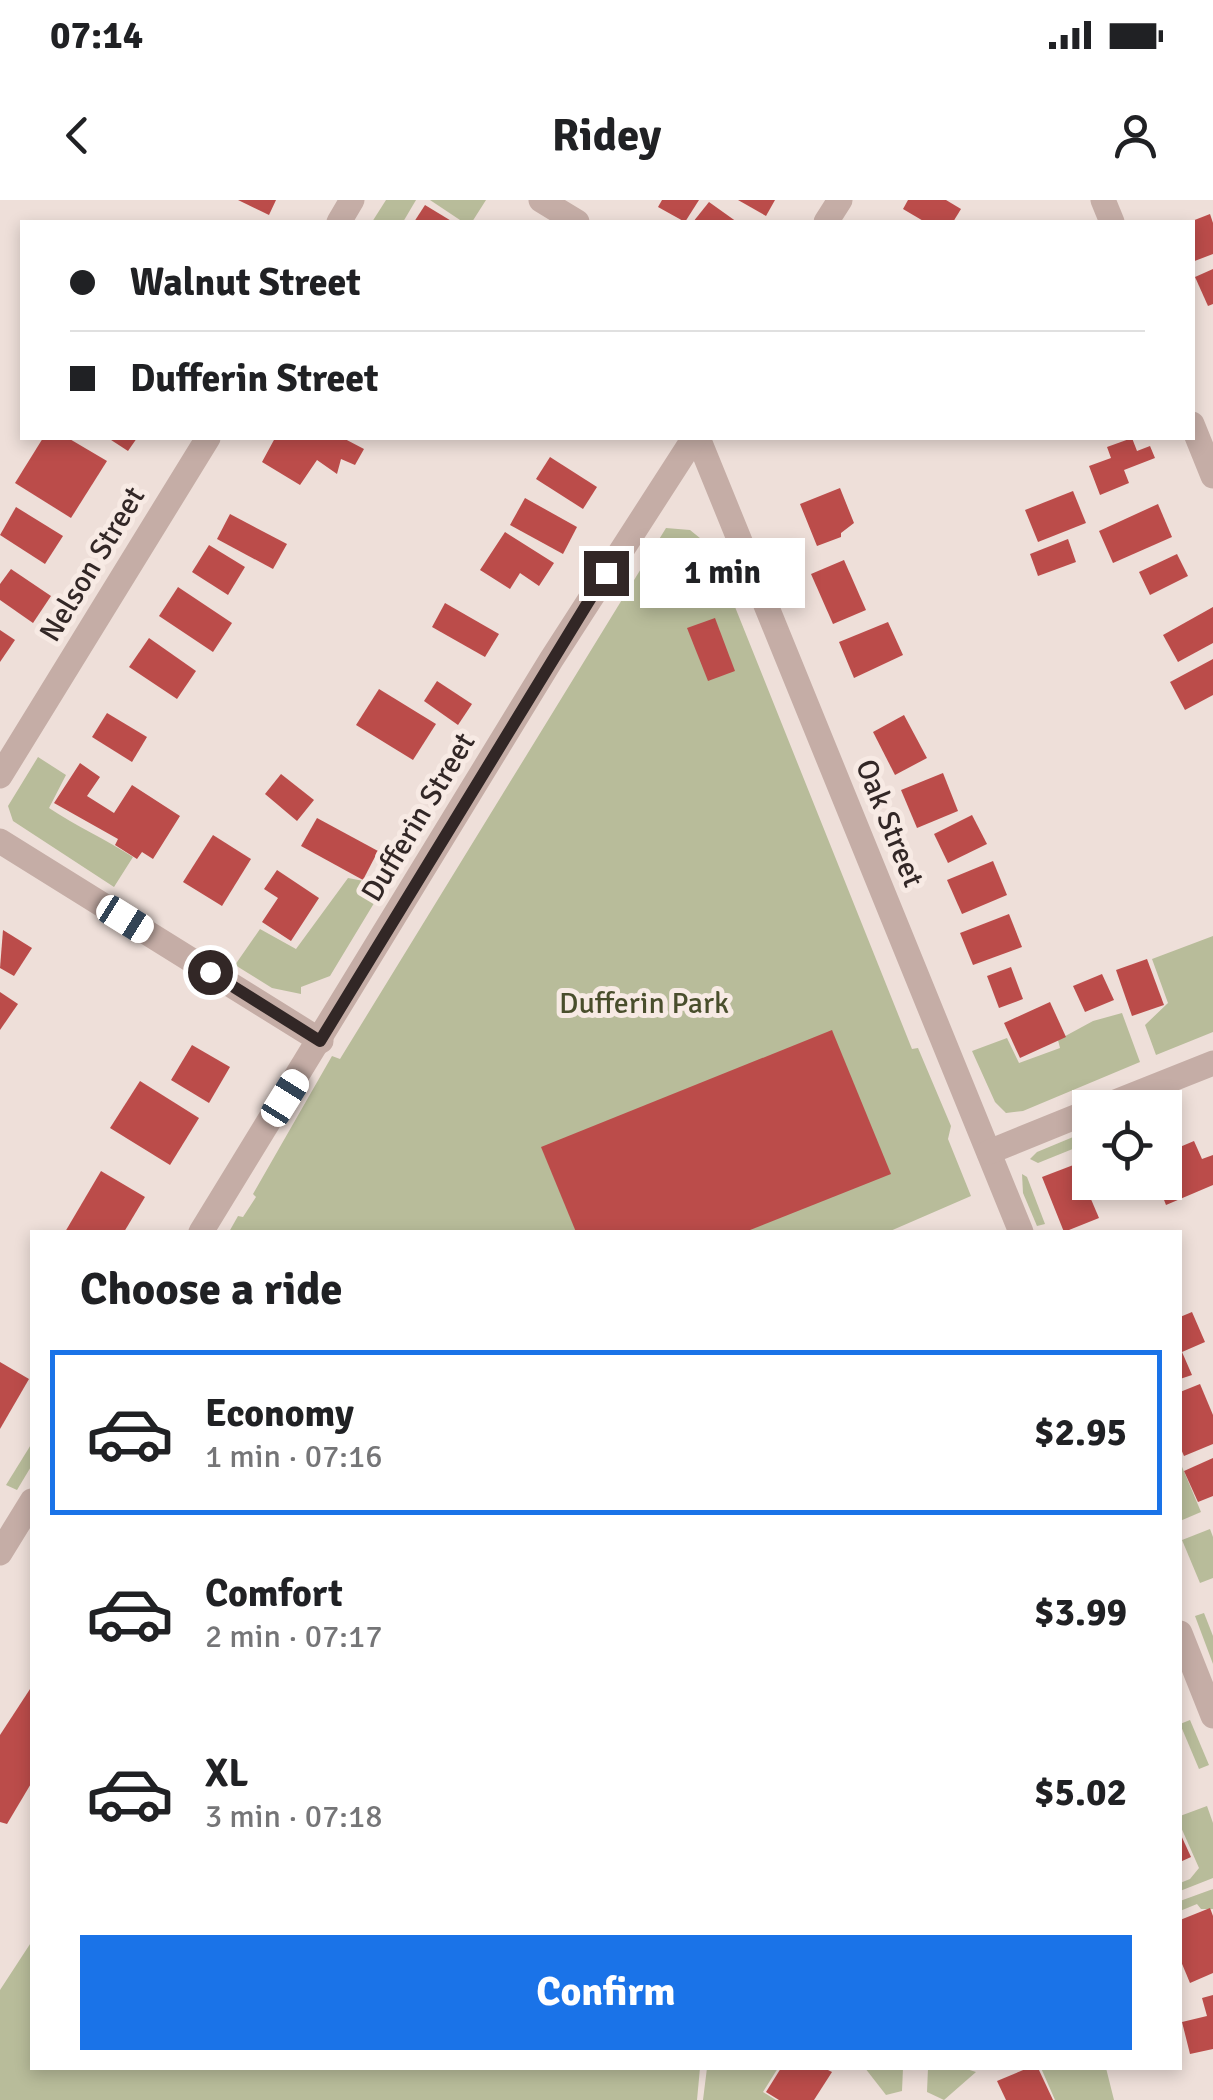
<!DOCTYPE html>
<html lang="en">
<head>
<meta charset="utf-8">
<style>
  :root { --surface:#fff; --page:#f6f6f6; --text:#202124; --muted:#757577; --line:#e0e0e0; --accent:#1a73e8 }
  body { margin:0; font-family:Signika,sans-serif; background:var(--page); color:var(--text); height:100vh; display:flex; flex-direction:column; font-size:38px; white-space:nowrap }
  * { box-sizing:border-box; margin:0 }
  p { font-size:32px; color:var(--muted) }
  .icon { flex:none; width:55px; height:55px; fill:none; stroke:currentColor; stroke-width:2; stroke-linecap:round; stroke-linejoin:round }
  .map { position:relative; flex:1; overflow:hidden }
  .sheet { position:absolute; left:30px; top:1030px; width:1152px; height:840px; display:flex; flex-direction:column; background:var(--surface); border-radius:0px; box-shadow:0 5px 15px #0003 }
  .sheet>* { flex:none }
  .top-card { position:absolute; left:20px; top:20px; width:1175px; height:220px; border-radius:0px; box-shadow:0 5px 15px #0003; display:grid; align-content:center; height:220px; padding:0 50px; background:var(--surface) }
  .controls { position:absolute; left:1072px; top:890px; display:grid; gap:20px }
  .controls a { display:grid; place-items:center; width:110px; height:110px; border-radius:0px; background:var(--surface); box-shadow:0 5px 15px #0003; font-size:50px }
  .end { position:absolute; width:45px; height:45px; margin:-22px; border:12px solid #322726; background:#fff; box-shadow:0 0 0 5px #fff }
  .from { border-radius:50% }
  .bubble { position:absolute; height:70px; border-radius:0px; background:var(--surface); box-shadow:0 5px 15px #0003; font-size:32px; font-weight:700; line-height:70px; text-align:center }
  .car { position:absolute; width:30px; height:60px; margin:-30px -15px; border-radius:12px; box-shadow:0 0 8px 2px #0007; background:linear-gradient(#fff 24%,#345 0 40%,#fff 0 76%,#345 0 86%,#fff 0) }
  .top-card b { display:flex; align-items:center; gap:35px; height:95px; font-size:38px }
  .top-card b+b { border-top:2px solid var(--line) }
  .top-card i { width:25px; height:25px; background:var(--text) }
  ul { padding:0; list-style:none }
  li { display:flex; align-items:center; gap:30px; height:165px; margin:0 20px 15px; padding:0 30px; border:5px solid transparent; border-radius:0px }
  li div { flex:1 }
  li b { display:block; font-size:38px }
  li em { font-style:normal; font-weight:700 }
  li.active { border-color:var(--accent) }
  li>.icon { width:90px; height:90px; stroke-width:1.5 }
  h2 { padding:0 50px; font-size:45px; line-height:120px }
  .button { display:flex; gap:20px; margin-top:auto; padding:20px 50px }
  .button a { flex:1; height:115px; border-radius:0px; background:var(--accent); color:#fff; font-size:40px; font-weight:700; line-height:115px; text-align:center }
  .status { display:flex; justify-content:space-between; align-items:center; height:70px; padding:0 50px; background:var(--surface); direction:ltr }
  .status svg { height:28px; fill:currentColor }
  header { display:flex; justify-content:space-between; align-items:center; height:130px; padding:0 50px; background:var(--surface); font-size:45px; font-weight:700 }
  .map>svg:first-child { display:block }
</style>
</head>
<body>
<div class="status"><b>07:14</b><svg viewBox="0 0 49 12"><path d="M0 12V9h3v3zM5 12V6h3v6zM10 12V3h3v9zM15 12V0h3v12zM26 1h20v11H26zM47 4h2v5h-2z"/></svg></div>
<header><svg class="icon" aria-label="back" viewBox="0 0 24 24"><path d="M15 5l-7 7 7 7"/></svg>Ridey<svg class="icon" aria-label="person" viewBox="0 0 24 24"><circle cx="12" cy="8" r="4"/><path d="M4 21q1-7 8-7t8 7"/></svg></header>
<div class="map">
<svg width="1213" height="1900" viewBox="0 0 1213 1900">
  <rect width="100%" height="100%" fill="#eedfd9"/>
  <!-- green -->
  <g fill="#b8bc9a">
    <path d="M386,0H416L403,22H372Z"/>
    <path d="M430,0H486L472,22H463Z"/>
    <path d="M666,328L690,330L711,347L912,849L918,848L951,926L948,939L971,996L888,1032H229L238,1016L243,1017L256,997L253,994L332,856L340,859Z"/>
    <path d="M38,557L66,575L49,608C76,626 105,639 133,657L114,687L13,621L8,606Z"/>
    <path d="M348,678L385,685L330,776L301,787V794L272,788L235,765L260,729L296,749Z"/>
    <path d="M1213,736V832L1156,855L1145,825L1168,803L1152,759Z"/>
    <path d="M1122,813L1140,862L1023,911L1006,913L995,902L972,851L1007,838L1019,863L1060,848L1058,840L1093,821Z"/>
    <path d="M1090,930V942L1038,963L1030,959L1037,952Z"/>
    <path d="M1022,974L1027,977L1045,1024L1037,1026L1023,993Z"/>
    <path d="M32,1243V1265L17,1290L6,1285Z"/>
    <path d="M1180,1262L1201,1312L1180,1321Z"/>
    <path d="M1210,1329L1213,1337V1378L1200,1383L1182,1340Z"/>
    <path d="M1204,1413L1213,1436V1464L1195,1416Z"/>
    <path d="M1190,1520L1209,1565L1199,1569L1180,1524Z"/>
    <path d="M1207,1606L1213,1623V1678L1180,1691V1683L1190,1679L1199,1668L1180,1625V1616Z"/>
    <path d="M1213,1689V1709H1201L1197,1704L1180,1711V1701Z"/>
    <path d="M32,1741V1868H700L697,1900H0V1790Z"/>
    <path d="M707,1868H778L763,1892L776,1900H703Z"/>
    <path d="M865,1868H903L902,1891L886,1895Z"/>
    <path d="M928,1868H963L976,1872L944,1900L927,1892Z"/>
    <path d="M1041,1868H1106L1114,1900H1055Z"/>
  </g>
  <!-- building -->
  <g fill="#bb4c4a">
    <path d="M238,0H276L269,15Z"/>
    <path d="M662,0H699L685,22L658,7Z"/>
    <path d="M738,0H775L766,16Z"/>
    <path d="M908,0H946L961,9L953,22H925L903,9Z"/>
    <path d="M709,2L737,22H693Z"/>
    <path d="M425,5L453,22H414Z"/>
    <path d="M1210,14L1213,23V54L1192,62V21Z"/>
    <path d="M1213,69V104L1208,106L1195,77Z"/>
    <path d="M43,238H68L107,261L71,318L15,283Z"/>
    <path d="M108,238H137L128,251Z"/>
    <path d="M275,238H343L364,249L355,265L341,259L337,274L317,260L300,285L262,262Z"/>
    <path d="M1132,238L1137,251L1150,246L1155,258L1124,270L1129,283L1100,295L1089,266L1111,258L1107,247Z"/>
    <path d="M550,257L597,287L583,309L536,279Z"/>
    <path d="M840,288L854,323L841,333V337L817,346L800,304Z"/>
    <path d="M1073,291L1086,323L1038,342L1025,310Z"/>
    <path d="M525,298L577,327L563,354L510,325Z"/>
    <path d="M1158,304L1172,337L1113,363L1099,331Z"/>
    <path d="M16,307L63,336L45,364L0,335Z"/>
    <path d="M230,314L287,344L273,369L217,339Z"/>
    <path d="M505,332L554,363L539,386L520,373L510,389L480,370Z"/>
    <path d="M1068,339L1076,362L1038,376L1030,354Z"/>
    <path d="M209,345L245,367L228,395L192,372Z"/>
    <path d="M1177,354L1188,376L1150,395L1139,372Z"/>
    <path d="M844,360L866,410L833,424L811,374Z"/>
    <path d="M11,369L51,396L33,423L0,400V384Z"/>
    <path d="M178,387L232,423L213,452L159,416Z"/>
    <path d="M445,403L499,434L485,457L432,427Z"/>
    <path d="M1213,407V443L1178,462L1163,435Z"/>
    <path d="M715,418L735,471L708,481L687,428Z"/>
    <path d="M888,422L903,455L854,478L839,442Z"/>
    <path d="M0,430L15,440L0,462Z"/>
    <path d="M149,438L196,471L177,499L129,467Z"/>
    <path d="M1213,459V495L1185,510L1170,482Z"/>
    <path d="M437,481L472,504L458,525L424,501Z"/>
    <path d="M379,489L436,524L413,560L356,525Z"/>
    <path d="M107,513L147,537L132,562L92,537Z"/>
    <path d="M904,515L927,558L895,575L873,532Z"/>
    <path d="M80,563L100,577L87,596L114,613L132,585L180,616L153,659L142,652L137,659L115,645L118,639L54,603Z"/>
    <path d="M943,573L958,611L917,628L901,590Z"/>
    <path d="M281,574L314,600L297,621L265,594Z"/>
    <path d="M972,615L987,644L948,663L934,634Z"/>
    <path d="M317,618L378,651L363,680L301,646Z"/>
    <path d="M213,635L251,659L222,706L183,682Z"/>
    <path d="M993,661L1007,695L962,714L947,680Z"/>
    <path d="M277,670L319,698L291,741L262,722L278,698L264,689Z"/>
    <path d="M1009,714L1022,747L973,765L960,733Z"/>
    <path d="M3,730L32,748L14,776L0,768Z"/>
    <path d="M1147,759L1164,805L1132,816L1116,770Z"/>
    <path d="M1011,767L1023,799L999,808L987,776Z"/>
    <path d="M1102,774L1114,800L1085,812L1073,786Z"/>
    <path d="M0,792L18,804L0,830Z"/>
    <path d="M1050,802L1066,837L1020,858L1004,823Z"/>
    <path d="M832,830L891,974L745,1032H576L541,947Z"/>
    <path d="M192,845L230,867L209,903L171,880Z"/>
    <path d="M140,881L199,918L170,965L110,928Z"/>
    <path d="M1194,941L1202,959L1213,955V985L1166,1005L1157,982H1165V963L1172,960L1168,952Z"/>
    <path d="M1076,964L1099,1018L1064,1032L1042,977Z"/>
    <path d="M101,971L145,997L124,1032H65Z"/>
    <path d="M1192,1112L1205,1142L1182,1152L1192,1175L1180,1179V1117Z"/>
    <path d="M0,1162L29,1179L0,1229Z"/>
    <path d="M1200,1184L1213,1215V1244L1184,1256L1180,1247V1192Z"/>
    <path d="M1213,1258V1296L1198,1302L1184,1271Z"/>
    <path d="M32,1486V1582L7,1624L0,1622V1535Z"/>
    <path d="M1180,1633L1191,1657L1180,1662Z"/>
    <path d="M1210,1708L1213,1716V1773L1190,1783L1180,1759V1720Z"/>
    <path d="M1213,1795V1849L1190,1854L1182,1822L1207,1816L1202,1798Z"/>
    <path d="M781,1868H824L832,1872L814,1900H779L766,1892Z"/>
    <path d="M1028,1868H1038L1053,1900H1006L997,1881Z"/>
  </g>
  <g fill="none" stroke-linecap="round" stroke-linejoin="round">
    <!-- minor -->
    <g stroke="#c5ada6" stroke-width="25">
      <path d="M541,0L577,22"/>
      <path d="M1103,0L1112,22"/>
      <path d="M339,22L352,0"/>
      <path d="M826,22L840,0"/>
      <path d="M1192,224L1213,276"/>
      <path d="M698,238L1021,1032"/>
      <path d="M0,576L208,238"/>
      <path d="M0,641L321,841"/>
      <path d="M1100,908L1213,863"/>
      <path d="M989,952L1090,911"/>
      <path d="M201,1032L551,460L694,238"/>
      <path d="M0,1353L32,1301"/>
      <path d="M1180,1433L1213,1516"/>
    </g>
  </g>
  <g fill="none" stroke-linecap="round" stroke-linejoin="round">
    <!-- route -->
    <path stroke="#322726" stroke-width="12" d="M210,772L320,841L606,373"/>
  </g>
  <g text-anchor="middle" stroke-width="10" stroke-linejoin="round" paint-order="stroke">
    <!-- street labels -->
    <g font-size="30" fill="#322726" stroke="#f7eae4">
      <text transform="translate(92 364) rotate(-59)" y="10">Nelson Street</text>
      <text transform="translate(418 617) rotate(-59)" y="10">Dufferin Street</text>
      <text transform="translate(890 623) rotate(68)" y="10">Oak Street</text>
    </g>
    <!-- park labels -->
    <g font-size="30" fill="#494e2c" stroke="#f7eae4">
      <text x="644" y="813">Dufferin Park</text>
    </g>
  </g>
</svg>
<div class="controls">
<a><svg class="icon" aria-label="locate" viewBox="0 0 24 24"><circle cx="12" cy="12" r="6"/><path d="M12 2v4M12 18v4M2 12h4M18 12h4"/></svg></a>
</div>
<i class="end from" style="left:210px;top:772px"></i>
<i class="end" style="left:606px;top:373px"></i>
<div class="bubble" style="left:640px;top:338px;width:165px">1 min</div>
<i class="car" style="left:125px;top:719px;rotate:122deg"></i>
<i class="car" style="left:285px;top:898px;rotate:32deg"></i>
<div class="top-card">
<b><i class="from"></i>Walnut Street</b>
<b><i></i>Dufferin Street</b>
</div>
<section class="sheet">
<h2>Choose a ride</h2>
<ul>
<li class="active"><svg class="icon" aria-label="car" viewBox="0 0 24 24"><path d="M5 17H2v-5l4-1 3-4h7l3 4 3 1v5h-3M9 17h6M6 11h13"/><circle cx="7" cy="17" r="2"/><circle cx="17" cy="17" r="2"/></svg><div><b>Economy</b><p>1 min · 07:16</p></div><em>$2.95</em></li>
<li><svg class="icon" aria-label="car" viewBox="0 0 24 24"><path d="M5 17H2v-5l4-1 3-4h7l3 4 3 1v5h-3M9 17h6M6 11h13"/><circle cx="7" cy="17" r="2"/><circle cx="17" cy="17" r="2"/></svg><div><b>Comfort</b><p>2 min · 07:17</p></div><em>$3.99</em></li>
<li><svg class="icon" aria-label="car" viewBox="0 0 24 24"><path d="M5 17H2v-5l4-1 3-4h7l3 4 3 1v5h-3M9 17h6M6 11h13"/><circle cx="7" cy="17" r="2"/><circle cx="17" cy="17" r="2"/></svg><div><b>XL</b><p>3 min · 07:18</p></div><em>$5.02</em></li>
</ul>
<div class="button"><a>Confirm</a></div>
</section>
</div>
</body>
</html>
